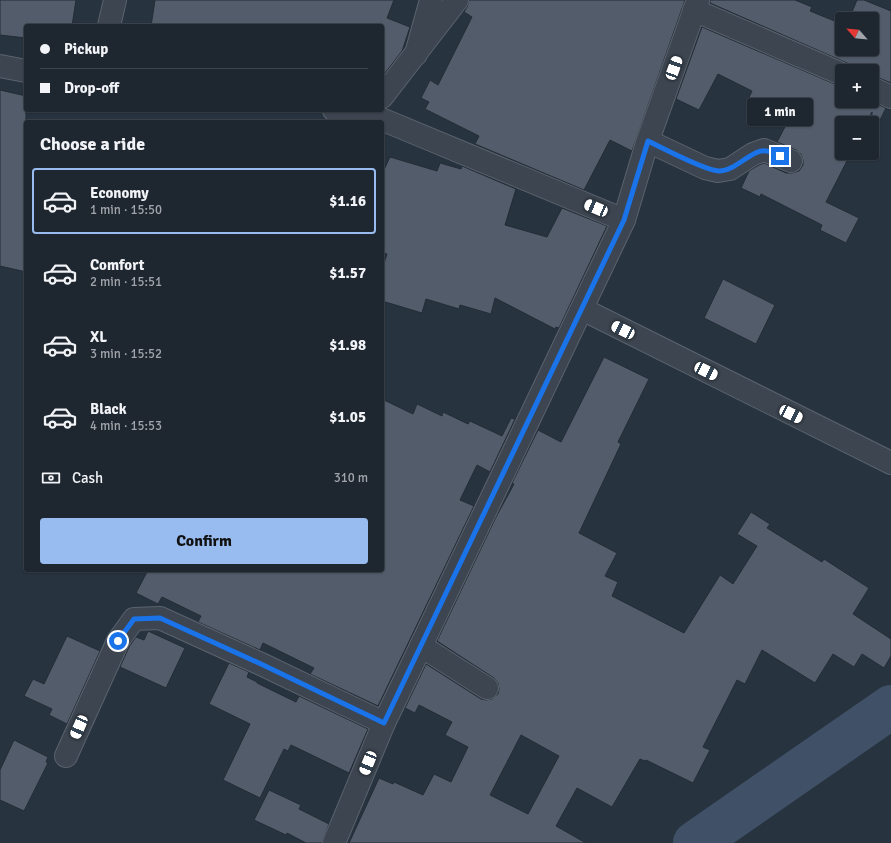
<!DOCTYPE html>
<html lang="en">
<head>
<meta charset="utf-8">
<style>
  :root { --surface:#1e2630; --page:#262e38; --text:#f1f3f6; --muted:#a1a5ab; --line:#3c434c; --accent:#98bbf0 }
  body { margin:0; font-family:Signika,sans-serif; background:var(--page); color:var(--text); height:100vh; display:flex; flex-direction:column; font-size:15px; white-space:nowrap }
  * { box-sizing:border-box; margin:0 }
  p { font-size:13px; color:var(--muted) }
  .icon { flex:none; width:22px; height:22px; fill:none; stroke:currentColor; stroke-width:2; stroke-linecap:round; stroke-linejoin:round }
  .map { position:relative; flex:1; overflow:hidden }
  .details { position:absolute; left:24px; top:120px; width:360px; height:452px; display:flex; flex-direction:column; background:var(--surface); border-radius:4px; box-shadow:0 1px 3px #0004,0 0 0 1px var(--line) }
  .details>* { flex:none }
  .guide { position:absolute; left:24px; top:24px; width:360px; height:88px; border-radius:4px; box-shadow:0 1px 3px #0004,0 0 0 1px var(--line); display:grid; align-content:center; height:88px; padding:0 16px; background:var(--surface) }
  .needle { width:26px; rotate:297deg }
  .fabs { position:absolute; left:835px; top:12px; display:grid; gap:8px }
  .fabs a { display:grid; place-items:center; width:44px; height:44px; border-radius:4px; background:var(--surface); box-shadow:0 1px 3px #0004,0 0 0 1px var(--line); font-size:20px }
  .end { position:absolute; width:18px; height:18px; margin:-9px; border:5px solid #1a73e8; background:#fff; box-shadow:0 0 0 2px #fff }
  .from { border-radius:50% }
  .bubble { position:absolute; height:28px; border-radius:4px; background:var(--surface); box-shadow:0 1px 3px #0004,0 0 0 1px var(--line); font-size:13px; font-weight:700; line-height:28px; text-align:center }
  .car { position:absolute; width:12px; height:24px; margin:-12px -6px; border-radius:5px; box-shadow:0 0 3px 1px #0007; background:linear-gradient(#fff 24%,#345 0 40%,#fff 0 76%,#345 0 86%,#fff 0) }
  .guide b { display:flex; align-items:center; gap:14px; height:38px; font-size:15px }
  .guide b+b { border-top:1px solid var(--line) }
  .guide i { width:10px; height:10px; background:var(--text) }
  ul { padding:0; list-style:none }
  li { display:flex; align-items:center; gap:12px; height:66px; margin:0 8px 6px; padding:0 8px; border:2px solid transparent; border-radius:4px }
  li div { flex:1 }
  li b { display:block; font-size:15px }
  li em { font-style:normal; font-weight:700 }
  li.current { border-color:var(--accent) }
  li>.icon { width:36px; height:36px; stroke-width:1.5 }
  h2 { padding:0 16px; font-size:18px; line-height:48px }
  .pay { display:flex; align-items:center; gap:10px; height:44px; padding:0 16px; font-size:15px }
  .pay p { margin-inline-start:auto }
  .button { display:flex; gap:8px; margin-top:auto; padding:8px 16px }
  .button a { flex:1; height:46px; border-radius:4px; background:var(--accent); color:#111; font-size:16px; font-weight:700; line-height:46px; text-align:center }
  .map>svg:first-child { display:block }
</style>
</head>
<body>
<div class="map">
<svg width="891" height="843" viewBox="0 0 891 843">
  <rect width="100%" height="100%" fill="#283340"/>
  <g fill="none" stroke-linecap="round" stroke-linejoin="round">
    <!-- river -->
    <path stroke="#405167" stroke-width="44" d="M695,843L891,707"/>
  </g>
  <!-- building -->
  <g fill="#525c6a" stroke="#232c37" fill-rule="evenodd">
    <path d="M0,0H76L72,26H26V38L0,35Z"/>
    <path d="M155,0H394L387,18L410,27L402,51L382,77V26H151Z"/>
    <path d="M469,0H685L632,151L610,140L584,190L475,144L479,136L425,109L429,102L421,98L430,80L438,85L472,17L464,12L467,7Z"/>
    <path d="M710,0H795L812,7L810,11L842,24V49H872V19H849L857,0H864L891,11V83L877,77L872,76V71H854L852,66L847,63L710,3Z"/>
    <path d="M702,27L837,85L842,86V101H870L886,108L872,136V112L866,123H842V153H851L826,202L859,218L846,243L820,230L822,225L761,194L760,197L741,188L749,171L759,165L764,163L786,173H792L799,171L803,165V160L801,154L796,150L777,142L787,123L747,102L752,91L718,74L699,110L676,99Z"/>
    <path d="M0,90L26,96V272L0,266Z"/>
    <path d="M390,157L437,171L440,163L461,169L462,166L516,189L505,225L547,237L562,208L607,226L559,328L556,327L555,329L495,298L491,314L460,305L459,309L426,299L422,313L382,301V269L387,254L382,253V174Z"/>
    <path d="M723,279L775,305L756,344L704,318Z"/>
    <path d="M604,357L649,379L618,442L621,444L579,533L617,553L605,576L618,582L612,596L684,633L720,575L733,584L757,546L737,534L751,512L770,524L767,528L822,562L824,559L869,588L853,614L891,639V656L884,668L862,654L854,667L833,654L815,683L762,650L745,684L737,680L703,747L710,750L693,783L646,760L645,761L640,759L612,807L577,788L556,826L586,843H349L379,778L393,784L394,782L423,795L434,774L451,782L468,747L445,735L452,722L419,705L415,713L405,708L426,664L481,699L486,700L492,699L498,694L499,689L498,683L494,678L437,641L496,517L514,484L512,483L538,430L561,442ZM521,735L559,756L528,814L490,795Z"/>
    <path d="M382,399L413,414L417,404L442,416L443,412L468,424L470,421L502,436L511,418L515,419L490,472L477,465L460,500L474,506L378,706L310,674L314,668L263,643L260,650L198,622L201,616L162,597L158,604L136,593L148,570H382Z"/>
    <path d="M148,631L185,648L166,688L120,667L129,647L136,637L144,640Z"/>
    <path d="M67,636L100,651L67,724L49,715L52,709L24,696L33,679L44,684Z"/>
    <path d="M229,663L249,672L247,677L257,682V683L296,702L299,696L368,729L349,773L291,745L288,751L284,749L260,798L223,780L250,724L209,704Z"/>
    <path d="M14,740L48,757L46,762L48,763L24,811L0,800V770Z"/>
    <path d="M269,790L301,805L299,809L329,824L322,843H306L287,833L286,835L254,820Z"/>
  </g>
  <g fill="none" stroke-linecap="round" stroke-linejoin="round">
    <defs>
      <g id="minor">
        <path d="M694,10L842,74"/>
        <path d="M109,26L115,0"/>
        <path d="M416,54L431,0"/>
        <path d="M872,88L891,97"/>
        <path d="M369,114L624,220"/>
        <path d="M648,141L705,168L718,171L730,169L753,154L764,150L791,161"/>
        <path d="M582,309L891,463"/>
        <path d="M487,688L421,646L624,220L647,143L698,0"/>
        <path d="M66,756L118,641L134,619L160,618L261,664L384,723"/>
        <path d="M334,843L384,723L421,646"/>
      </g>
      <g id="tertiary">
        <path d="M0,66L26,71"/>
        <path d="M382,97L457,0"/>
        <path d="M334,110L369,114L372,110"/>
      </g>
    </defs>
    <!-- minor casing -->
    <use href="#minor" stroke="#5a636d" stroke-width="24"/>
    <!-- tertiary casing -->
    <use href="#tertiary" stroke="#5a636d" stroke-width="24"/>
    <!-- minor -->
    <use href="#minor" stroke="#3c4550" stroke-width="22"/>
    <!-- tertiary -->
    <use href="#tertiary" stroke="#3c4550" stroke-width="22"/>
  </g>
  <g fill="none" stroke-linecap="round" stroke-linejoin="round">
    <!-- route -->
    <path stroke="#1a73e8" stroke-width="5" d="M118,641L134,619L160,618L261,664L384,723L624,220L648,141C662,148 706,171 719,171C736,171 753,148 766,151C771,151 776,154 780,156"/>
  </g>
</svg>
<div class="fabs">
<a><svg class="needle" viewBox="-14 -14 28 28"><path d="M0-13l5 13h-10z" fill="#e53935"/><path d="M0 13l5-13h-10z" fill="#a1a5ab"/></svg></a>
<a>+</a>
<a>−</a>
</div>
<i class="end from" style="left:118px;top:641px"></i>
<i class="end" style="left:780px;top:156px"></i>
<div class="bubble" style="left:747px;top:98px;width:66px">1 min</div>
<i class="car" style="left:674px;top:68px;rotate:20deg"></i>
<i class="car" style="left:596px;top:208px;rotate:293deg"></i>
<i class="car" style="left:623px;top:330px;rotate:297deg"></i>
<i class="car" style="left:706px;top:371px;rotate:116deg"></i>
<i class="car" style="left:791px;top:414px;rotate:116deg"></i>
<i class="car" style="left:79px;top:727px;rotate:204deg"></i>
<i class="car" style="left:368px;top:763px;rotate:202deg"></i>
<div class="guide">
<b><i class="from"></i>Pickup</b>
<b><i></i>Drop-off</b>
</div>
<section class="details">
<h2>Choose a ride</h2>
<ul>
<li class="current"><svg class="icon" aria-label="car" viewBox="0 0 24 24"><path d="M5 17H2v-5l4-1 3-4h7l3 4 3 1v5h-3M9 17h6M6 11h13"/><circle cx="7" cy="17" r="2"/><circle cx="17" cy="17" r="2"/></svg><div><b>Economy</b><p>1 min · 15:50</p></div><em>$1.16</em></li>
<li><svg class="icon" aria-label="car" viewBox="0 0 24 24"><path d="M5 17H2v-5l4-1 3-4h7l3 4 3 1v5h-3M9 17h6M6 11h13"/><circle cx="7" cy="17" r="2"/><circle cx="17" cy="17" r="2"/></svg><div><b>Comfort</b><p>2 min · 15:51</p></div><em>$1.57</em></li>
<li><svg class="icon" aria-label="car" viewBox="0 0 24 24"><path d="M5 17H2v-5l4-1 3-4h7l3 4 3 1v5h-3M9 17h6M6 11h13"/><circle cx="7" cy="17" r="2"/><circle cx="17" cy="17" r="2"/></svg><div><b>XL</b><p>3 min · 15:52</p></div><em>$1.98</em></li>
<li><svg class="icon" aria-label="car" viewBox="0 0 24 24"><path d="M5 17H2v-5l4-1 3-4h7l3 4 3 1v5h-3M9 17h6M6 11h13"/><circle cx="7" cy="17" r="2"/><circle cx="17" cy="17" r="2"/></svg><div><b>Black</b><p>4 min · 15:53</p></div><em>$1.05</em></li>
</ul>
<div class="pay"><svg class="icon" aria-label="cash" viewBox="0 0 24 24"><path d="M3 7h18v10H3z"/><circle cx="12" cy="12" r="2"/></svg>Cash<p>310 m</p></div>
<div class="button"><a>Confirm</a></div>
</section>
</div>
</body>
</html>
